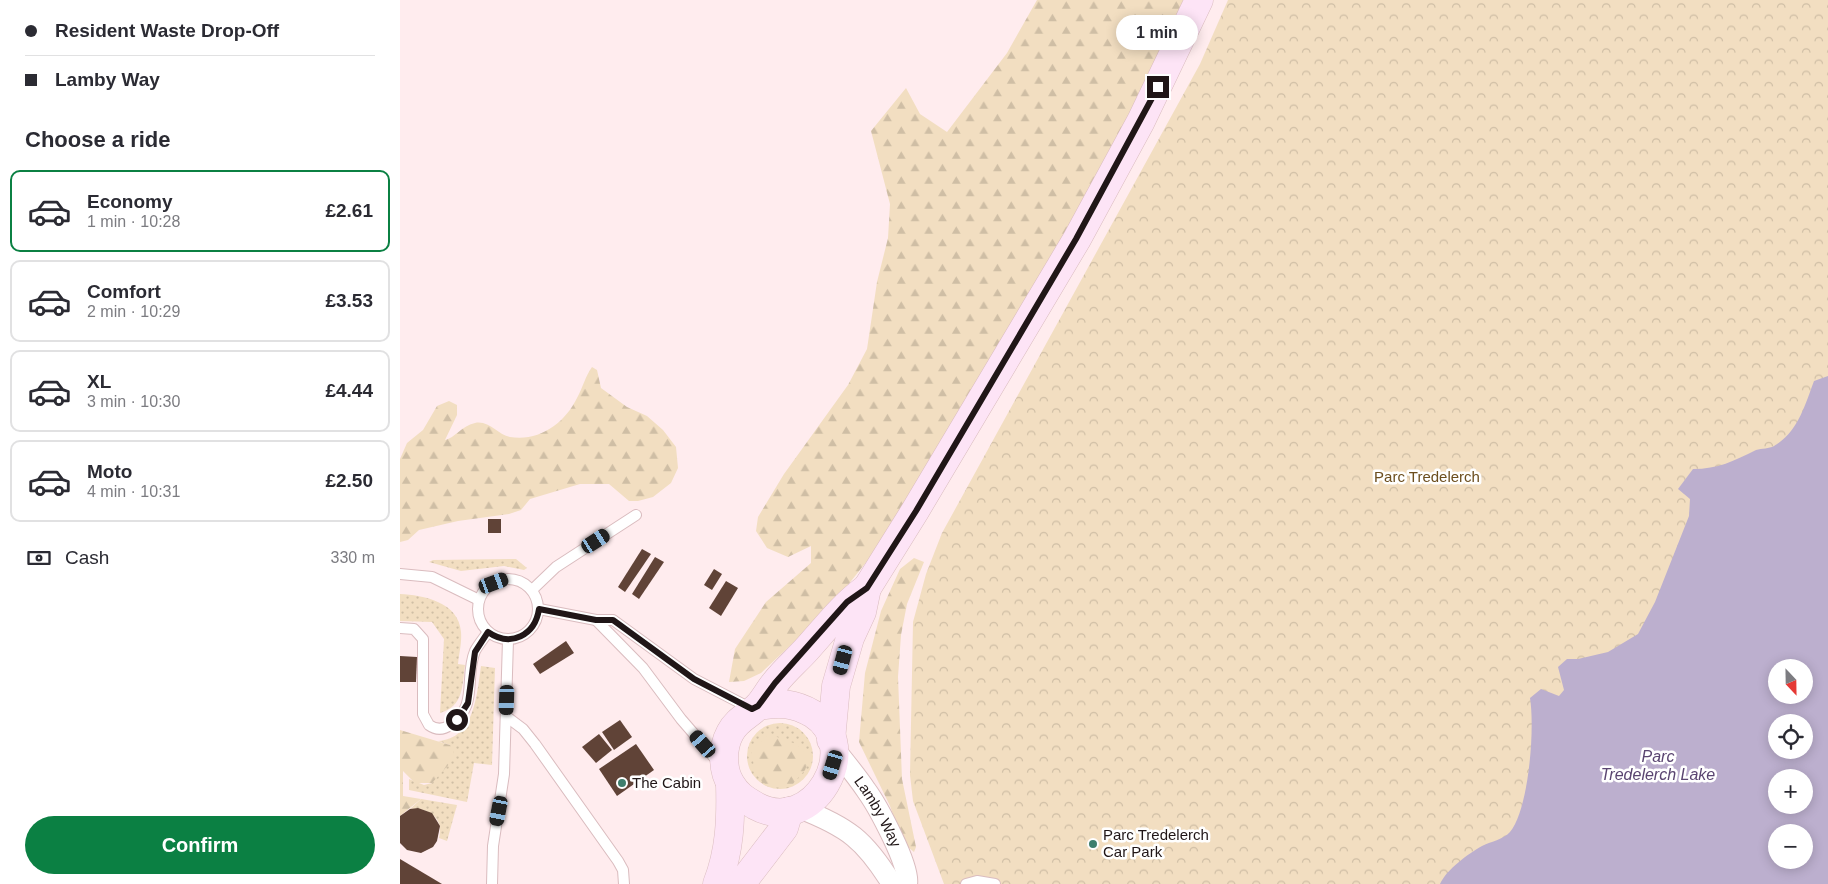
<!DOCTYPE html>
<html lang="en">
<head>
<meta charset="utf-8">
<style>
  :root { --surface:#fff; --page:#f7f7f7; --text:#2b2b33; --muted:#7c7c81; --line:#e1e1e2; --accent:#0b8043 }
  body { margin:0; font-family:Helvetica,sans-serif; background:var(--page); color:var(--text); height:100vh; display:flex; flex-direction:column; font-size:19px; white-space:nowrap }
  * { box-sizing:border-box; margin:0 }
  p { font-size:16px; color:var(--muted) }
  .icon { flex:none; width:28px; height:28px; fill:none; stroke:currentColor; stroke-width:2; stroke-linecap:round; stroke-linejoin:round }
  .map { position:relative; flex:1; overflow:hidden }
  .sheet { display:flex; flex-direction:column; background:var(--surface); width:400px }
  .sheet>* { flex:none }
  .banner { display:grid; align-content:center; height:110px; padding:0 25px; background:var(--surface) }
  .needle { width:32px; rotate:158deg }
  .buttons { position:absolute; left:1368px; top:659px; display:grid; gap:10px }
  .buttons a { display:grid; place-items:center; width:45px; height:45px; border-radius:50%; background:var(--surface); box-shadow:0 2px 12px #0003; font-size:25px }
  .end { position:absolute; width:22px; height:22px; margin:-11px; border:6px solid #201617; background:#fff; box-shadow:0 0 0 2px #fff }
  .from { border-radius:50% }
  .bubble { position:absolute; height:35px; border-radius:18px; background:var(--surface); box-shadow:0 2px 12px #0003; font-size:16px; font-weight:600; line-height:35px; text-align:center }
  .car { position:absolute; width:15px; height:30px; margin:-15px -8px; border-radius:6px; box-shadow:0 0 4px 1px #0007; background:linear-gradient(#222 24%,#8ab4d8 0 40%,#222 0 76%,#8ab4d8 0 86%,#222 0) }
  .banner b { display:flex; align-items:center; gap:18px; height:48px; font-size:19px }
  .banner b+b { border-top:1px solid var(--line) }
  .banner i { width:12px; height:12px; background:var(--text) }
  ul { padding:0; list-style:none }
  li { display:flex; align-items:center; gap:15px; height:82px; margin:0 10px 8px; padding:0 15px; border:2px solid var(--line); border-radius:10px }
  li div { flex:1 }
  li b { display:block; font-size:19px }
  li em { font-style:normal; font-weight:600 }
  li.active { border-color:var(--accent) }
  li>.icon { width:45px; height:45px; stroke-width:1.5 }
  h2 { padding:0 25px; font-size:22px; line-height:60px }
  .pay { display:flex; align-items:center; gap:12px; height:55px; padding:0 25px; font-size:19px }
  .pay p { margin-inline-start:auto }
  .button { display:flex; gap:10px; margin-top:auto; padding:10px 25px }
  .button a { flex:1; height:58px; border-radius:30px; background:var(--accent); color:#fff; font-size:20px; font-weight:600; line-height:58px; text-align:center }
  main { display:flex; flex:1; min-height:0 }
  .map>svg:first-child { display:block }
</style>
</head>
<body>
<main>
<section class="sheet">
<div class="banner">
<b><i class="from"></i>Resident Waste Drop-Off</b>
<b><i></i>Lamby Way</b>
</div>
<h2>Choose a ride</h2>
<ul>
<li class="active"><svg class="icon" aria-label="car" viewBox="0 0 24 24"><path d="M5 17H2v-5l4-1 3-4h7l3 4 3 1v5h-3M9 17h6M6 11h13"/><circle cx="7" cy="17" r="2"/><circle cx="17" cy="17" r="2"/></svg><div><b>Economy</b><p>1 min · 10:28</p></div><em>£2.61</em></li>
<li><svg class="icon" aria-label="car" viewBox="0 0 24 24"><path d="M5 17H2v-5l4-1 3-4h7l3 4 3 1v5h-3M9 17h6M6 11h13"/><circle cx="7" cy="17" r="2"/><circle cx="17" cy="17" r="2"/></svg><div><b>Comfort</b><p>2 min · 10:29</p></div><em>£3.53</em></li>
<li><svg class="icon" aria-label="car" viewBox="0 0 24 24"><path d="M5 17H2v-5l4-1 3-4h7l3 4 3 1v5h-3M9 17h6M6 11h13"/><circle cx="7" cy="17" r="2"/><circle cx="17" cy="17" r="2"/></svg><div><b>XL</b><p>3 min · 10:30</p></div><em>£4.44</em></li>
<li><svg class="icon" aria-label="car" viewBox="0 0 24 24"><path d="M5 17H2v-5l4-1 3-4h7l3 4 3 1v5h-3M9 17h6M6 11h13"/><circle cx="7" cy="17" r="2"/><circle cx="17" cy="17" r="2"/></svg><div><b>Moto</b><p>4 min · 10:31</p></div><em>£2.50</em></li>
</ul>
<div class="pay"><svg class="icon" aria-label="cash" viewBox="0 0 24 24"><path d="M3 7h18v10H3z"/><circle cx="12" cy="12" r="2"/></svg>Cash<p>330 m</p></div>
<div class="button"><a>Confirm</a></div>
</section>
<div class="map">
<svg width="1428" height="884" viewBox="0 0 1428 884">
  <defs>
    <pattern id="grass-dots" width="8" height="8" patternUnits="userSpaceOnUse" patternTransform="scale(1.25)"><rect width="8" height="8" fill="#f2dec1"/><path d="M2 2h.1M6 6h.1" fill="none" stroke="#cfbea5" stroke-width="1.8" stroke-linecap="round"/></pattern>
    <pattern id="forest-firs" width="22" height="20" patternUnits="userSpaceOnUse" patternTransform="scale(1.25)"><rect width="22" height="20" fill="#f2dec1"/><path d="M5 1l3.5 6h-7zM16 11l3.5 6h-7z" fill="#cfbea5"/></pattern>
    <pattern id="park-crowns" width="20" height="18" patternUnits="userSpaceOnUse" patternTransform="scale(1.25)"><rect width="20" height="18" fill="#f2dec1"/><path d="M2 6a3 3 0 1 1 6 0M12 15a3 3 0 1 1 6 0" fill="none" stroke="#cfbea5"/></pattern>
  </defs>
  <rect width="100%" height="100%" fill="#ffecee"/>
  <!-- grass -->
  <g fill="url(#grass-dots)">
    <path d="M116,559L127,568L124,570L104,566L61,571L29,562L33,560Z"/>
    <path d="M0,594C23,595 59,602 61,632C62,642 59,654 58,664L65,665C62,686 64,706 40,713L44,639L32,622L0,621Z"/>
    <path d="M81,666L95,668L92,765L74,763L67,802L9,790V779L24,785L32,783L50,745L38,741C75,739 77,693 81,666Z"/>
    <circle cx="380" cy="756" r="33"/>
    <path d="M21,799L57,805L47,841L39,838C45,818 27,807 10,809Z"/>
  </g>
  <!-- forest -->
  <g fill="url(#forest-firs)">
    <path d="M637,0H786L759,59L684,203L483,541L428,610L361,673L344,681L329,682L335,649L366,602L411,563V546L388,557L367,548L356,531L358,517L384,474L448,385L467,349L477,282L488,238L490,204L471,131L506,88L520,114L547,132L607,53Z"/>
    <path d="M192,367L197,370L201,388L227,407L247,416L263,430L276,447L278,468L271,483L253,497L238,501H229L209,484H180L130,499L121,510L109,514L58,521L19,530L8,540L0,542V459L7,443L23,430L37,406L49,401L57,405V415L45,440C55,438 61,426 75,423C89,420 98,435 110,437C139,442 165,423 177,398C183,387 185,377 192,367Z"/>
    <path d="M514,558L524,562L507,604L501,635L498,677L502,779L516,847L514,852L503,843L490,806L459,742L465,673L481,611L500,569Z"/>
    <path d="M0,730L50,745L54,753L51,762L32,783H15L3,771V796L21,799L0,816Z"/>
    <path d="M369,734L396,744L410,757L405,770L390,787C359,791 356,777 351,751Z"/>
  </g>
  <!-- park -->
  <path fill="url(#park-crowns)" fill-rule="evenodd" d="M828,0H1428V884H544L513,801L510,775L513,622L526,574L542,533L800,64ZM1376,668H1404V695H1376ZM1376,722H1404V750H1376ZM1376,778H1404V805H1376ZM1376,832H1404V860H1376Z"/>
  <!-- water -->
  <path fill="#bcafce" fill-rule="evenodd" d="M1428,376V884H1040C1047,869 1068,854 1082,846C1090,842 1104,839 1110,832C1129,809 1135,728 1130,698L1141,689L1159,696L1164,690L1158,667L1167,659H1178L1208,652L1238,634L1255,602L1289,516L1290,499L1278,489L1293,469C1318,469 1334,461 1356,450C1362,448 1369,449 1374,446C1398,432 1405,405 1414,381ZM1376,668H1404V695H1376ZM1376,722H1404V750H1376ZM1376,778H1404V805H1376ZM1376,832H1404V860H1376Z"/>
  <!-- building -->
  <g fill="#604337">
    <rect x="88" y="519" width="13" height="14"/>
    <path d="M242,549L251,554L225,592L218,587Z"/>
    <path d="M255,557L264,562L239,599L232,594Z"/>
    <path d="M314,569L322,574L312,590L304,585Z"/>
    <path d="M326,581L338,588L321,616L309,608Z"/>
    <path d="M166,641L174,653L140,674L133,664Z"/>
    <path d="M0,656L17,657L16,682H0Z"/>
    <path d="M220,720L232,737L214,750L202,732Z"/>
    <path d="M199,734L212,750L196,763L182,747Z"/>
    <path d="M236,744L254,770L217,796L199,769Z"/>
    <path d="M18,808L32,813L40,826L37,841L33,847L21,853L7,850L0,843V816L10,809Z"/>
    <path d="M0,859L42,884H0Z"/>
  </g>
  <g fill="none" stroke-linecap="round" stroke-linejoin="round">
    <defs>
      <g id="lane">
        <path d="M0,574L32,577L79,600"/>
        <circle cx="108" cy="609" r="30"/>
        <path d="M132,590L156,567L236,515"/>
        <path d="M139,609L196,620H213L294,679L352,709"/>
        <path d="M196,620L243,668L281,719L319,763"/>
        <path d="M0,628L14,629L23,639V714L29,725C36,730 43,730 50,725C79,707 64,677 75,651C78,645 84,638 88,632"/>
        <path d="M107,717L123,729L135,744L218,861L223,870L224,884"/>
        <path d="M92,884L93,846L104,774L108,640"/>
        <path d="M566,884L577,881L595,884"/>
      </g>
      <g id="street">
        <path id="s1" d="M433,747C444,761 456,775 466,790C477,805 511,867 507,884"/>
        <path d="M399,808C448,827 465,840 492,884"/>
      </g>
      <g id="secondary">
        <path d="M358,706C379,702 394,703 413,714C465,747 413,837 356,806C346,800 337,795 331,784C322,770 322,748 330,733C337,719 350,715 359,705C365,698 369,690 375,683C384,671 396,661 406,650C426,628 443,605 467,588"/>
        <path d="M431,740L436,686L450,638L462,612L467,588L515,511L677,239L741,121L799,0"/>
        <path d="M317,884C330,851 331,819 330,784"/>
        <path d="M341,884L384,828L389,811"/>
      </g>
    </defs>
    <!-- lane casing -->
    <use href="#lane" stroke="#dabcbf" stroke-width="12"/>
    <!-- street casing -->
    <use href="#street" stroke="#dabcbf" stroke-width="22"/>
    <!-- secondary casing -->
    <use href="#secondary" stroke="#dabcbf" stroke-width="29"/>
    <!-- lane -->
    <use href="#lane" stroke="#fff" stroke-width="10"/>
    <!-- street -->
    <use href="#street" stroke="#fff" stroke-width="20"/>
    <!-- secondary -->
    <use href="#secondary" stroke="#fde4f6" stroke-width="28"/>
  </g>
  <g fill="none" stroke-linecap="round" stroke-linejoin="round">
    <!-- route -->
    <path stroke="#201617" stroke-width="6" d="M57,720L68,703L75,652L88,632C111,648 135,635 139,609L196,620H213L294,679L352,709L358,706L375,683L447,602L467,588L516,511L676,239L758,87"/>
  </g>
  <!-- markers -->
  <g fill="#3d7e6d" stroke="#fff" stroke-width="2">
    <circle cx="222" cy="783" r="5"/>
    <circle cx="693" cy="844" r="5"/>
  </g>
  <g text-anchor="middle" stroke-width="5" stroke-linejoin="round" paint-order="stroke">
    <!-- park labels -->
    <g font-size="15" fill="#6c4e1e" stroke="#fff">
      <text x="1027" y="482">Parc Tredelerch</text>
    </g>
    <!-- poi labels -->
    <g font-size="15" fill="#201617" stroke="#fff" text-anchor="start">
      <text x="232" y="788">The Cabin</text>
      <text x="703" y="840">Parc Tredelerch<tspan x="703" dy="17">Car Park</tspan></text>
    </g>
    <!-- street labels -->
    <g font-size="15" fill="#201617" stroke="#fff">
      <text dy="5" stroke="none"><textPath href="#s1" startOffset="79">Lamby Way</textPath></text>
    </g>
    <!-- water labels -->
    <g font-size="16" font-style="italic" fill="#5a4571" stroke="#fff">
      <text x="1258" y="762">Parc<tspan x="1258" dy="18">Tredelerch Lake</tspan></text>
    </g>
  </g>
</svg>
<div class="buttons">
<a><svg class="needle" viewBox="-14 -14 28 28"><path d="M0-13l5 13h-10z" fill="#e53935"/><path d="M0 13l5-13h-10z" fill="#7c7c81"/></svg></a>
<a><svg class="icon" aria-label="locate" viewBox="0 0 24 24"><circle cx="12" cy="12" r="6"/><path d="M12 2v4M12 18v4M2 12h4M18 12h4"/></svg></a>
<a>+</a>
<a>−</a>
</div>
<i class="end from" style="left:57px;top:720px"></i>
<i class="end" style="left:758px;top:87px"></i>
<div class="bubble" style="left:716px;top:15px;width:82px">1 min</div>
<i class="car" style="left:196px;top:541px;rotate:57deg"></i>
<i class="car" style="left:94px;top:583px;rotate:70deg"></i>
<i class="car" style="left:443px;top:660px;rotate:195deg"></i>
<i class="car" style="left:107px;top:700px;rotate:182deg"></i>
<i class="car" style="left:303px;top:744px;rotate:319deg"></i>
<i class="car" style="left:433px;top:765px;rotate:197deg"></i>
<i class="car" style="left:99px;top:811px;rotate:191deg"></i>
</div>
</main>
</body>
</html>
